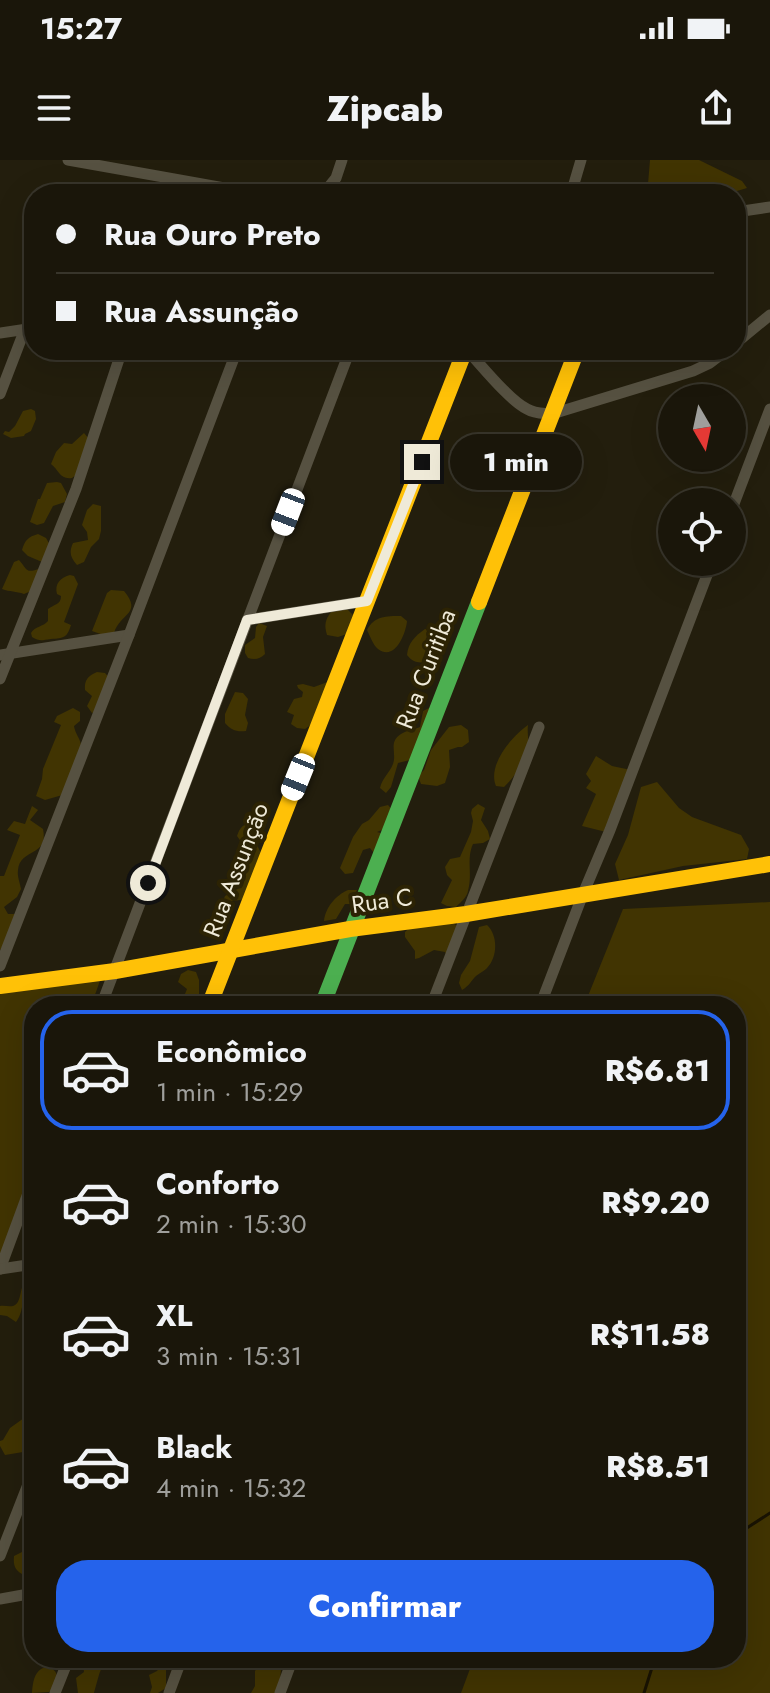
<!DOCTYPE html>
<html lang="pt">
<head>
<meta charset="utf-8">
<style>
  :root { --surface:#1a160a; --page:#272318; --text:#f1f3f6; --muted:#9f9f9c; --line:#38352b; --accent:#2563eb }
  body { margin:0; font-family:Jost,sans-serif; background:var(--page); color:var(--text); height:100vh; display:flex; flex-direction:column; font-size:30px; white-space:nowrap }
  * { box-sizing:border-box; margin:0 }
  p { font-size:26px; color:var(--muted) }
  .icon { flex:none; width:44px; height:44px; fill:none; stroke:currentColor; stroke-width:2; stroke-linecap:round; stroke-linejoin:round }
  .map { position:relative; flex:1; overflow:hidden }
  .drawer { position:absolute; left:24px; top:836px; width:722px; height:672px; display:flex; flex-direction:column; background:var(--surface); border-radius:32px; box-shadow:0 8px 32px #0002,0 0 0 2px var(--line) }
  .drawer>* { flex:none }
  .hud { position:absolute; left:24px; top:24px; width:722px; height:176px; border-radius:32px; box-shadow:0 8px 32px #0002,0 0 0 2px var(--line); display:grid; align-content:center; height:176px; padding:0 32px; background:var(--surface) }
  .needle { width:52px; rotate:171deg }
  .controls { position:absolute; left:658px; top:224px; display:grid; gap:16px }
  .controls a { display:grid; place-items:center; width:88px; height:88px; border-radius:50%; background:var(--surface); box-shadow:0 8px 32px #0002,0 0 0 2px var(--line); font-size:40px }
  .end { position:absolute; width:36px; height:36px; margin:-18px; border:10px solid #efead8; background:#111; box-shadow:0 0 0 4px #111 }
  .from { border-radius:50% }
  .bubble { position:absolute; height:56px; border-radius:28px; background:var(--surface); box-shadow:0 8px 32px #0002,0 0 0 2px var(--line); font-size:26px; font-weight:800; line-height:56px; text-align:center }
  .car { position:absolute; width:24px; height:48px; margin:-24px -12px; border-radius:10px; box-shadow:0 0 6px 2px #0007; background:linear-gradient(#fff 24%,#345 0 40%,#fff 0 76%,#345 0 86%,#fff 0) }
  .hud b { display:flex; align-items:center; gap:28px; height:76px; font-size:30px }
  .hud b+b { border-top:2px solid var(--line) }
  .hud i { width:20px; height:20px; background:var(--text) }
  ul { padding:14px 0 0; list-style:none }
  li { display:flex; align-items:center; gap:24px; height:120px; margin:0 16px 12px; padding:0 16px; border:4px solid transparent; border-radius:32px }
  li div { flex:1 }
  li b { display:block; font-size:30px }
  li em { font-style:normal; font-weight:800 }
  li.on { border-color:var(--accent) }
  li>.icon { width:72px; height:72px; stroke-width:1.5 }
  .action { display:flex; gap:16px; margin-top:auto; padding:16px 32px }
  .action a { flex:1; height:92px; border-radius:32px; background:var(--accent); color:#fff; font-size:32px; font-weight:800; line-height:92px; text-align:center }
  .status { display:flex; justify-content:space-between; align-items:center; height:56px; padding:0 40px; background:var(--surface); direction:ltr }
  .status svg { height:22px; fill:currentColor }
  header { display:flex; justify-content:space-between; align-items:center; height:104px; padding:0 32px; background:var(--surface); font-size:36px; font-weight:800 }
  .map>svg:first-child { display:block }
</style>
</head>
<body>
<div class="status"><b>15:27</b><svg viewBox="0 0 49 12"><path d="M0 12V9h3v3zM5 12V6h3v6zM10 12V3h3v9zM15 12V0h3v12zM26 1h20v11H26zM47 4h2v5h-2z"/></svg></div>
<header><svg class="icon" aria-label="menu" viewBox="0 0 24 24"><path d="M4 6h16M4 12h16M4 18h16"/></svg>Zipcab<svg class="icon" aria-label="share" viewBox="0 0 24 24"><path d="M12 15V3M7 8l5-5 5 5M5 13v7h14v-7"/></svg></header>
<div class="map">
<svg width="770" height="1533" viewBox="0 0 770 1533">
  <rect width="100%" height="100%" fill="#231e0d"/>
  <!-- green -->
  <g fill="#413402">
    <path d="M650,0H699L742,21L747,28L727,34H639L648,24Z"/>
    <path d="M31,249L35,251L36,259L31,271L25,274L24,276L11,278L3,274L5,271L9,272L15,266L23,251Z"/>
    <path d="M84,273L89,279L76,315L72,318C60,320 59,310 51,304L56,292L64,283L72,284Z"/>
    <path d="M57,322L61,323L67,334L65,342L53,346L44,363L37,365L30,362L38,339H40L47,323Z"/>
    <path d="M93,344L101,346V371L99,379L91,387L84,402L77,405C70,397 69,392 73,383L88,380L87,372L82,365L87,350Z"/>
    <path d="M38,374L46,378L50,385L31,431L24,434C16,431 10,432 2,429L14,402L19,400C28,410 25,414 41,408L42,402L28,396L22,390C25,380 28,377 38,374Z"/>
    <path d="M70,415L74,416L78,424L64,462L71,465C67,478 64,478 51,479C42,480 40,482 32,477L31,473C35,466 43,467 48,461V449C54,444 61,445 61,436L57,434C54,424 61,417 70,415Z"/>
    <path d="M111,430L124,431C143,454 120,453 114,473L106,476L92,471L107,433Z"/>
    <path d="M347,449L353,455L347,474L338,477L327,475C324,465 325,460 331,452Z"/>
    <path d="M401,456L407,461C406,473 395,502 378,489C373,485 370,476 367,470C374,456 386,456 401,456Z"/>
    <path d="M259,463L267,466L263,477L265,494C260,499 255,500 248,498L245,493V485L255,478L256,467Z"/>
    <path d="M425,469C437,472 442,480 442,492C430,502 417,508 407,495C408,483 415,476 425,469Z"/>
    <path d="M97,512L105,513L111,520L99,550L92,553L87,546L92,536L85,530C84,520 88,516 97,512Z"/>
    <path d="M333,520C323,535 316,547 312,564L305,569L297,568L291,564L294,555L287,552L294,539L302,537L303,532L298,528L297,525L303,524L314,527Z"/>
    <path d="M235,532L243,533L248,539L245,555L248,563L246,571C236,572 231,570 225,563V554Z"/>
    <path d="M73,548L80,552V561L74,566C75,574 81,579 81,586C82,598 70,621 66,634L45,640L36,636L42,619L43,609L61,565L54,562L57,556Z"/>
    <path d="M429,548L434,551L414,599L398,603L391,627L386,633L380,628C382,618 389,614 393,604C397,593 388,582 401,574C407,570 413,570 420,567L423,551Z"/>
    <path d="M461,565L468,570L469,582L462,587H458L449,590L450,607L445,623L437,626L421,624L418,616L424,610L431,590L449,567Z"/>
    <path d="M528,565C527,573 529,579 528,586C527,599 514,618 504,627L496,626C487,605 512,576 528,565Z"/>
    <path d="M596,596L612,606L631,610L606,672L582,666L596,634L586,628L591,621L586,614Z"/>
    <path d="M657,622L679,648L692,657L741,675L749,689L747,699L683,706L619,720L615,704L628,675L641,627Z"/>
    <path d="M478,644L485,648L481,660L488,671L490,679L483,683L473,684C466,699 473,714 468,731C467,737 461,742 456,747L447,746L441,743L452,720L447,715L445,707L450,699L460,697L471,672L473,661L471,653L472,649Z"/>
    <path d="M388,645L393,651L389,667L377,672L384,674L374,693L370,688L363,690L353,713L345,714L340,708L353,677L362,664L369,660L380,647Z"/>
    <path d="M32,646L38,650L30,660L43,669C49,697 20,688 18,710C17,716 20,723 21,729L17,737L4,747L8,754H16L9,776L0,790V716H4L20,675L7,670L14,661L25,664Z"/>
    <path d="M253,662L260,665V673L254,679L261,693L249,739L232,741L223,754L219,751L225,736L239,728V720L236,713L247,690L237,676C240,667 243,664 253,662Z"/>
    <path d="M348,730H357L350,744H345L336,759L324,761C325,748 336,735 348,730Z"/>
    <path d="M770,742V1533H461L474,1498H736V846H584L623,749Z"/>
    <path d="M450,761L457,766L447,796L445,792L434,790L419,798L415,799V791L405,777V772L408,769Z"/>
    <path d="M487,765C498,775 498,797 487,808C487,809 477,815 476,816C471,821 469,826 462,830L459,823L461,815L470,801L479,767Z"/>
    <path d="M188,810L196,812L199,820V846H180L187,829L178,822L181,814Z"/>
    <path d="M102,815L91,846H34V1004L0,1096V829Z"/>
    <path d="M28,1118L34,1120C34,1132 27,1134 23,1143C21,1151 21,1155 16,1162L7,1156L0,1155V1146C4,1145 9,1147 13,1146C23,1143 18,1126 28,1118Z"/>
    <path d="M24,1258L34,1260V1281L29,1291L5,1295L0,1286V1281L3,1280L10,1268Z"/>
    <path d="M34,1381L33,1410L22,1414C15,1410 13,1405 14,1396L24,1391Z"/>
    <path d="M90,1498H107C106,1505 102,1506 100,1512C99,1514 95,1530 94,1533H78L76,1518L84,1512L83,1504Z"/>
    <path d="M156,1498H173L166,1508V1528L158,1533H150L152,1527L149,1515L157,1511L160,1507Z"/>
    <path d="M265,1498H286L281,1509L279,1533H251L255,1526V1511Z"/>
    <path d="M46,1507C62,1509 58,1524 49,1532L32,1533C33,1522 34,1510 46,1507Z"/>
  </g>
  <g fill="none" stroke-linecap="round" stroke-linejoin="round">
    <!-- stream -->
    <g stroke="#191303" stroke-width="3">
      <path d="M736,1375L770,1353"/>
      <path d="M644,1533L655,1498"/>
    </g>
    <!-- street -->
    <g stroke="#565141" stroke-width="11">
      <path d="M68,0L259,34"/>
      <path d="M323,34L336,18L342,0"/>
      <path d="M571,34L581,0"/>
      <path d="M736,52L770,47"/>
      <path d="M0,173L34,168"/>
      <path d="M736,183L770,155"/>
      <path d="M467,190C482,206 509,240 527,249C535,254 543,253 552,254L693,211L710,203L727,190"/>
      <path d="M0,234L25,169"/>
      <path d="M732,349L770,249"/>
      <path d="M247,460L367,441"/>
      <path d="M0,495L129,475"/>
      <path d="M0,519L76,329L122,190"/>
      <path d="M0,806L129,475L237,190"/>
      <path d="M101,846L350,190"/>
      <path d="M431,846L539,567"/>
      <path d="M540,846L583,734L610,670L712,402"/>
      <path d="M0,1109L34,1017"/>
      <path d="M0,1109L34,1104"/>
      <path d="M0,1396L34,1309"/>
      <path d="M0,1439L34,1433"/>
      <path d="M55,1533L69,1498"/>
      <path d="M169,1533L182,1498"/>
      <path d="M280,1533L293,1498"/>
    </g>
    <!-- fast -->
    <path stroke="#4caf50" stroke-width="16" d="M322,846L479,442"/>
    <!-- slow -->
    <g stroke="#ffc107" stroke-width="16">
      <path d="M479,442L577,190"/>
      <path d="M0,826L115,811L350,769L466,754L770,704"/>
      <path d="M209,846L465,190"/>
    </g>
  </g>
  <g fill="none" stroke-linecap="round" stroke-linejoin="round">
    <!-- route -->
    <path stroke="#efead8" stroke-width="10" d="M148,723L247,460L367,441L422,302"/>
  </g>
  <g text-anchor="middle" stroke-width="8" stroke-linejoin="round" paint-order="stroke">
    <!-- street labels -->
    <g font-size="24" fill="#efead8" stroke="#2c2304">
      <text transform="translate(426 509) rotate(-69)" y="8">Rua Curitiba</text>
      <text transform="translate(236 710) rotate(-69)" y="8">Rua Assunção</text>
      <text transform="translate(382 741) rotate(-8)" y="8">Rua C</text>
    </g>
  </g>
</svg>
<div class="controls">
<a><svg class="needle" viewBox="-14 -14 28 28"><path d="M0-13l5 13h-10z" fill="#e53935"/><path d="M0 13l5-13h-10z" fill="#9f9f9c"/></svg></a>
<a><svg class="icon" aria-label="locate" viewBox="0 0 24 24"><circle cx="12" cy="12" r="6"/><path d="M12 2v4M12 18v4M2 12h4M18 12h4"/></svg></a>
</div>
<i class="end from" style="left:148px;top:723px"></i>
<i class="end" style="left:422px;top:302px"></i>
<div class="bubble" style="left:450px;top:274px;width:132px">1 min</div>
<i class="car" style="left:288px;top:352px;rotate:201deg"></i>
<i class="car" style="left:298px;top:617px;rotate:202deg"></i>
<div class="hud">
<b><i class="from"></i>Rua Ouro Preto</b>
<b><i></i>Rua Assunção</b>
</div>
<section class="drawer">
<ul>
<li class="on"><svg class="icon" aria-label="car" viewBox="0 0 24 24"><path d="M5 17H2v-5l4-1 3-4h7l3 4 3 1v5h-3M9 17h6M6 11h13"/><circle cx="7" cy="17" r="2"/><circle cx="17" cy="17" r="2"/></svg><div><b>Econômico</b><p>1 min · 15:29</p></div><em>R$6.81</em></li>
<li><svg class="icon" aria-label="car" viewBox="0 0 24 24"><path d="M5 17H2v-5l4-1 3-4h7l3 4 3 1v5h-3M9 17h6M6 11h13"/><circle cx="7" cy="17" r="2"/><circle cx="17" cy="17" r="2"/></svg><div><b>Conforto</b><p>2 min · 15:30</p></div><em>R$9.20</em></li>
<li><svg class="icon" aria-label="car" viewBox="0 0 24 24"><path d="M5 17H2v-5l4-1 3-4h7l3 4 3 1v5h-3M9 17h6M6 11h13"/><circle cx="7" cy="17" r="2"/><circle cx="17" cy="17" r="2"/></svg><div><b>XL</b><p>3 min · 15:31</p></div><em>R$11.58</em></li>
<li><svg class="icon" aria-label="car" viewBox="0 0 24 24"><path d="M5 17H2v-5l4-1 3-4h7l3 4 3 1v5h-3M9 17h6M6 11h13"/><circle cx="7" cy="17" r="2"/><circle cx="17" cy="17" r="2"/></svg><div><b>Black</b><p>4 min · 15:32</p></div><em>R$8.51</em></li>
</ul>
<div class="action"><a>Confirmar</a></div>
</section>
</div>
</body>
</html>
